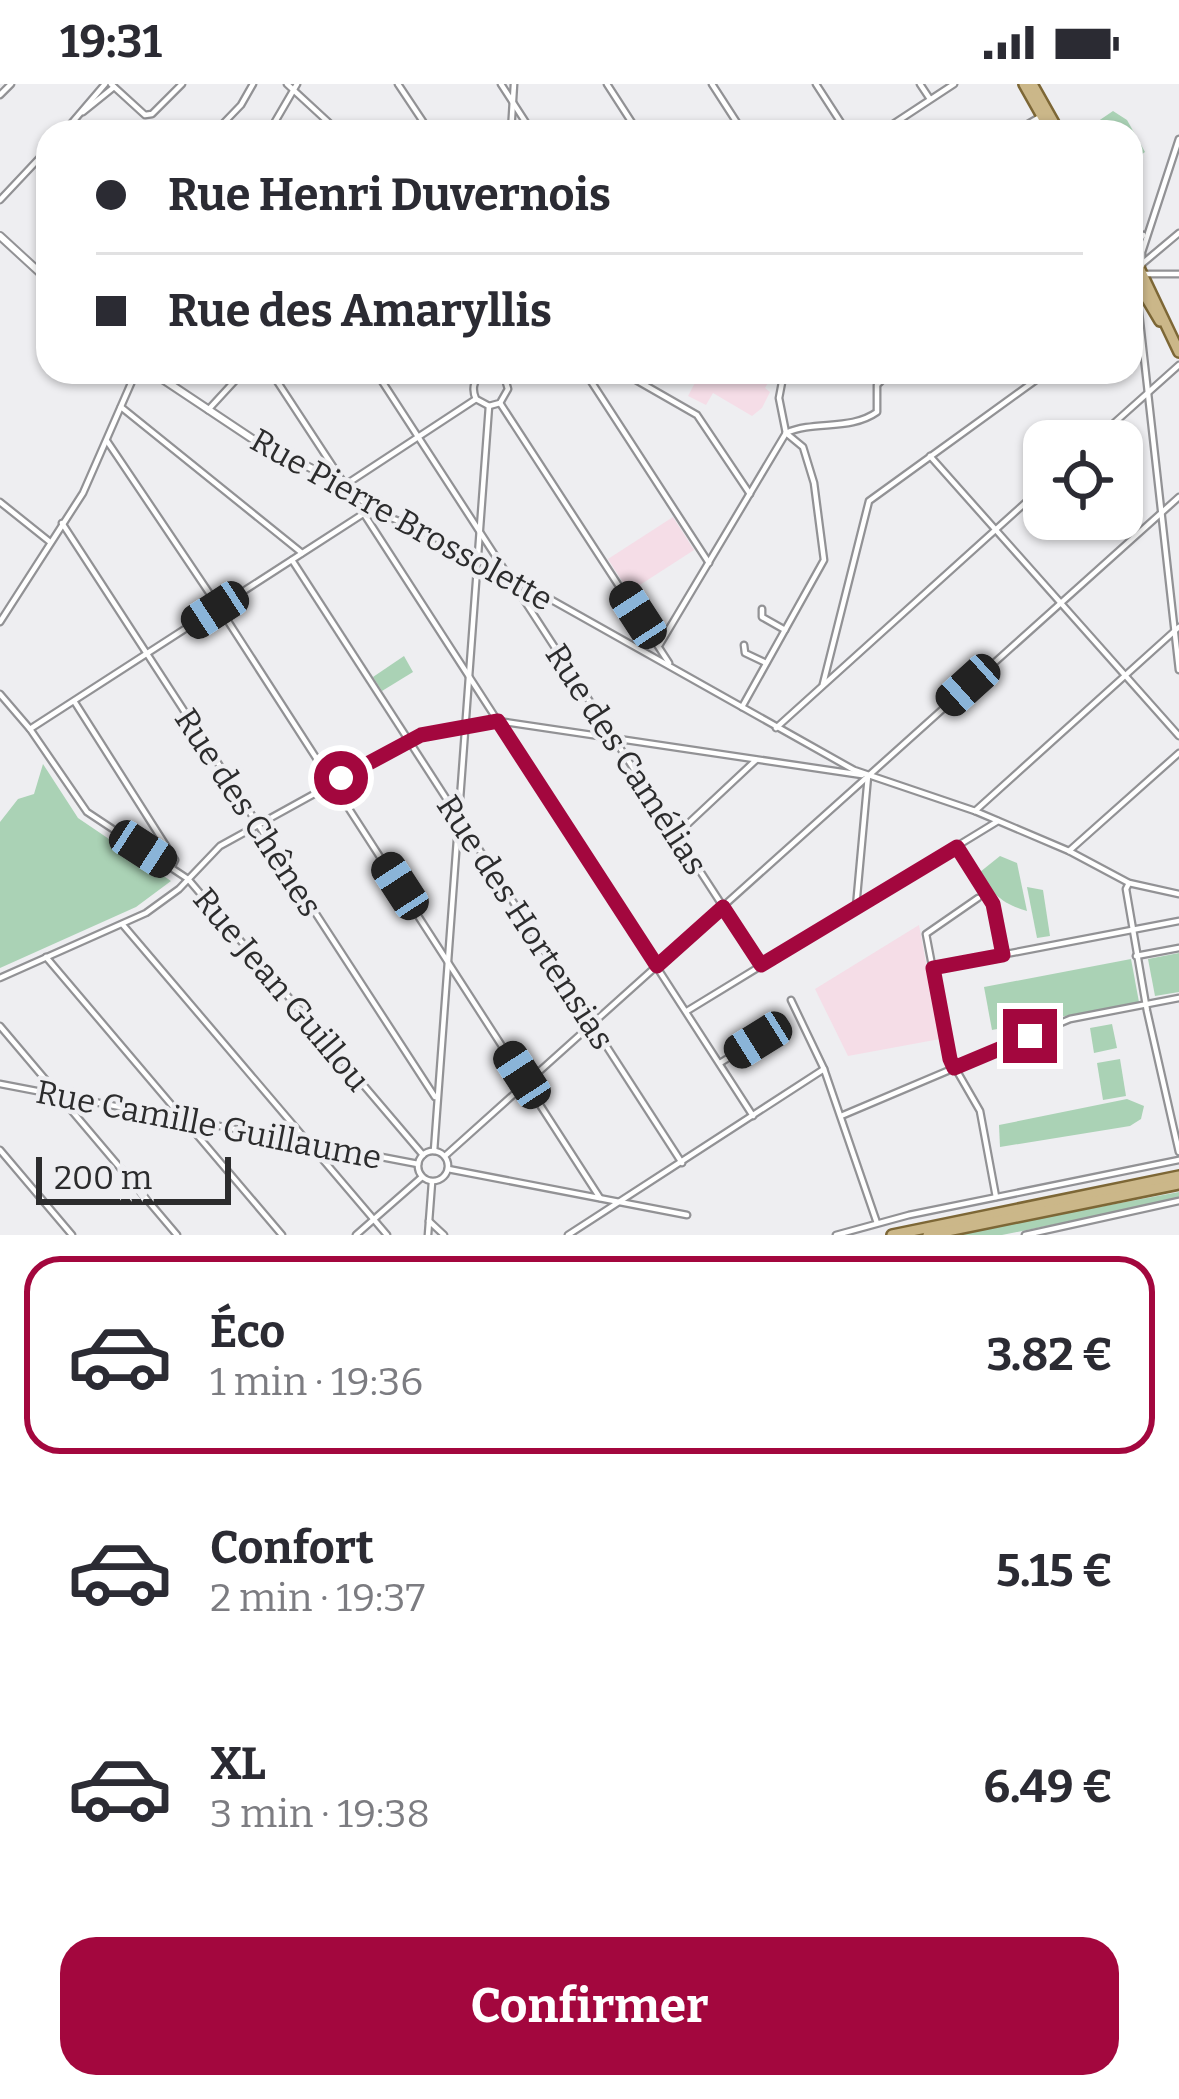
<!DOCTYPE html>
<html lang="fr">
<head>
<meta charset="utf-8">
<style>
  :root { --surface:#fff; --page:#f7f7f7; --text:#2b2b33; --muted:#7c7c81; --line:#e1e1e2; --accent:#a3073e }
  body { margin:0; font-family:Bitter,serif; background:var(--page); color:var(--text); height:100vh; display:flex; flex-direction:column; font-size:45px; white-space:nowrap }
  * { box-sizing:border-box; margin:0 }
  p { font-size:39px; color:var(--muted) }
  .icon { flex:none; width:66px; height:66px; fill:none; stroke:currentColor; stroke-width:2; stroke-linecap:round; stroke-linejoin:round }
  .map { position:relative; height:1151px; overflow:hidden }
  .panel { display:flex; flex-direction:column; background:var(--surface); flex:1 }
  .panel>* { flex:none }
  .guide { position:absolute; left:36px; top:36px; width:1107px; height:264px; border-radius:36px; box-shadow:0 3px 9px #0004; display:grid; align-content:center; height:264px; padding:0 60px; background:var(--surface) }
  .controls { position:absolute; left:1023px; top:336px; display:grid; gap:24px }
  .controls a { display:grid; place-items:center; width:120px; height:120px; border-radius:24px; background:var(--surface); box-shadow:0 3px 9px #0004; font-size:60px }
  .scale { position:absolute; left:36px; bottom:30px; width:195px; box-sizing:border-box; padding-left:12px; border:6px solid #2c2c2d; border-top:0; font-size:33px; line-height:42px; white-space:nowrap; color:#2c2c2d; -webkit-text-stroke:9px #eeeef1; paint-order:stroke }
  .end { position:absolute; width:54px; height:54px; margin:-27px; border:15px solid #a3073e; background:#fff; box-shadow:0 0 0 6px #fff }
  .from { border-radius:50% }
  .car { position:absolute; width:36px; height:72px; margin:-36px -18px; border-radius:15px; box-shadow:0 0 9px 3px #0007; background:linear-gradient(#222 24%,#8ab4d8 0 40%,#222 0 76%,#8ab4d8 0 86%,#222 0) }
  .guide b { display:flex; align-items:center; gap:42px; height:114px; font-size:45px }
  .guide b+b { border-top:3px solid var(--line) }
  .guide i { width:30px; height:30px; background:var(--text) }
  ul { padding:21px 0 0; list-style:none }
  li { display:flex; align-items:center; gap:36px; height:198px; margin:0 24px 18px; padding:0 36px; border:6px solid transparent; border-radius:36px }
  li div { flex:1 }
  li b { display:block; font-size:45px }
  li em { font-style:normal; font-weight:700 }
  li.on { border-color:var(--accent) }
  li>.icon { width:108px; height:108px; stroke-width:1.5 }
  .primary-button { display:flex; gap:24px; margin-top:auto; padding:24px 60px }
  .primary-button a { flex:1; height:138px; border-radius:36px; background:var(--accent); color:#fff; font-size:48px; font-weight:700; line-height:138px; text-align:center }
  .status { display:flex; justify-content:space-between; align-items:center; height:84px; padding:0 60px; background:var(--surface); direction:ltr }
  .status svg { height:33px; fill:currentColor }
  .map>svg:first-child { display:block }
</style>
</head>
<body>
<div class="status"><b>19:31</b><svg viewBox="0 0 49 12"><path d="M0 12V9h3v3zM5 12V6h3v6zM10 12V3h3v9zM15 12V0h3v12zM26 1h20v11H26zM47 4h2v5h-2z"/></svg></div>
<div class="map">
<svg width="1179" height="1151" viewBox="0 0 1179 1151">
  <rect width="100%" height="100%" fill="#eeeef1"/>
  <!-- education -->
  <g fill="#f5dde7">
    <path d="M691,288H774L765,304L770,308L762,324L752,332L713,309L706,321L688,312L698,293Z"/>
    <path d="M673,433L694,466L629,508L608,475Z"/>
    <path d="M919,841L940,955L848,972L815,905Z"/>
  </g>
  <!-- green -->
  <g fill="#aad2b5">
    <path d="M1113,27L1127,36L1145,68L1131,78V48H1095L1091,42Z"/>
    <path d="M404,572L413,588L382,607L373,593Z"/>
    <path d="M43,680L78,734L171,797L136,823L0,884V738L18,715L34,710Z"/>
    <path d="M1000,772L1017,779L1027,827C1003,820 991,810 980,788Z"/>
    <path d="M1027,803L1043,806L1050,852L1037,854Z"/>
    <path d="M1179,869V908L1155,912L1148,875Z"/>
    <path d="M1131,875L1139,918L992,946L984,903Z"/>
    <path d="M1112,940L1117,964L1094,969L1090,944Z"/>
    <path d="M1120,975L1126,1012L1103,1016L1097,979Z"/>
    <path d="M1127,1015L1144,1022L1141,1035L1130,1042L1000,1063L999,1041Z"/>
    <path d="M1179,1108V1115L1002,1151H950Z"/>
  </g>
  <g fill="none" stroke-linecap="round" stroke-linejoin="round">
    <defs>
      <path id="pedestrian" d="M1136,872L1179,864"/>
      <g id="minor">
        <path d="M111,0L145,31L152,30L182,0"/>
        <path d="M287,0L339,48"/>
        <path d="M398,0L430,48"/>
        <path d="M501,0L532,48"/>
        <path d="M607,0L638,48"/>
        <path d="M712,0L743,48"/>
        <path d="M816,0L847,48"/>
        <path d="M920,0L930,15"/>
        <path d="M0,11L11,0"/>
        <path d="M83,28L114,3"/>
        <path d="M64,48L105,0"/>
        <path d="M215,48L241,21L253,0"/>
        <path d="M269,48L297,0"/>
        <path d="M511,48L514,0"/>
        <path d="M881,48L954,0"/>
        <path d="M1014,48L1040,33"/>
        <path d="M0,116L48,65"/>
        <path d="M1131,151H1143"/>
        <path d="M1133,167L1143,151"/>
        <path d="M1142,180L1179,149"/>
        <path d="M1142,182V168L1179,55"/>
        <path d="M1143,190H1179"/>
        <path d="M1136,202L1179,586"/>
        <path d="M271,288L349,407L378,429L417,444L509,492L854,686L975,727L1069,767L1129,799L1179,810"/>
        <path d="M376,288L761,881"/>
        <path d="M486,288C474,293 471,304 476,315L489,322L500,319L508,305L505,295L496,288"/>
        <path d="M585,288L709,479"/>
        <path d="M622,288L697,331L750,410"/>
        <path d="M784,288L779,314L786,349"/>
        <path d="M505,295L516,288"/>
        <path d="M500,319L669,579"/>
        <path d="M121,323L302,469"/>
        <path d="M208,326L243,288"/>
        <path d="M786,349C815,336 850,347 877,328V301L890,288"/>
        <path d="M107,357L222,528L600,1114"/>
        <path d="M1094,357L1179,281"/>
        <path d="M930,372L1179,652"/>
        <path d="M345,401L476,315"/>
        <path d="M0,418L50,458"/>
        <path d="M364,430L753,1032"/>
        <path d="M62,439L435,1013"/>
        <path d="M292,476L682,1079"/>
        <path d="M762,525V533L785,546"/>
        <path d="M0,538L83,409L136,288"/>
        <path d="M660,560L786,349"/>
        <path d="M744,561L745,569L766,579"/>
        <path d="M823,600L869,417L1047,288"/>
        <path d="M0,610L30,645L87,728L188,795L423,1071"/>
        <path d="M74,617L175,776L171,784"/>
        <path d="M742,623L824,476L814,399L803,363L786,349"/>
        <path d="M776,644L1044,402"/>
        <path d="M30,645L366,428"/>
        <path d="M975,727L1179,543"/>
        <path d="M677,750L756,676"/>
        <path d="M957,763L993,821L1003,871"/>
        <path d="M1069,767L1179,669"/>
        <path d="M1129,799L1126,805L1147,927L1179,1068"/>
        <path d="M978,814L926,850L950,975L980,1027L996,1113"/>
        <path d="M856,823L868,692"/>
        <path d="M123,841L387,1151"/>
        <path d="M46,873L282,1151"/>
        <path d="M933,884L1179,837"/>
        <path d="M0,894L146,829L179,805L220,762L421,651L498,637L862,691"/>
        <path d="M791,916L824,985"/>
        <path d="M687,927L998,737"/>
        <path d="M0,942L177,1151"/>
        <path d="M720,979L757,956"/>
        <path d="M0,1000L418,1080"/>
        <path d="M841,1032L1070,935L1179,914"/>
        <path d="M0,1066L72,1151"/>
        <circle cx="433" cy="1082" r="15"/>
        <path d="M434,1067L489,322"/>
        <path d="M445,1072L1179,413"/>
        <path d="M448,1085L687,1131"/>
        <path d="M429,1137L444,1151"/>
        <path d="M356,1151L422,1093"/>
        <path d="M428,1151L432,1098"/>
        <path d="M568,1151L824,985L877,1139"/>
        <path d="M836,1151L909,1131L1179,1076"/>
        <path d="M1025,1151L1179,1117"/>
      </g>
      <g id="tertiary">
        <path d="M0,152L48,196"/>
        <path d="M152,288L254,356L345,401"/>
      </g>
      <g id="primary">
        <path d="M1024,0L1051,48"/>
        <path d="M1032,0L1059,48"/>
        <path d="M1131,167L1179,268"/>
        <path d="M1131,188L1160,237"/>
        <path d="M892,1151L1179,1092"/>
        <path d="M928,1151L1179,1100"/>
      </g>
    </defs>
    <!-- pedestrian casing -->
    <use href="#pedestrian" stroke="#929295" stroke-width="9"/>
    <!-- minor casing -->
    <use href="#minor" stroke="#929295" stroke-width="9"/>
    <!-- tertiary casing -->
    <use href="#tertiary" stroke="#929295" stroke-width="10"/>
    <!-- primary casing -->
    <use href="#primary" stroke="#7d6736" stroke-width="14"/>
    <!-- pedestrian -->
    <use href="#pedestrian" stroke="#fff" stroke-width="4.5"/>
    <!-- minor -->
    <use href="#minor" stroke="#fff" stroke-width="4.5"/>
    <!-- tertiary -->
    <use href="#tertiary" stroke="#fff" stroke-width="6"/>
    <!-- primary -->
    <use href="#primary" stroke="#cbb789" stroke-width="9"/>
  </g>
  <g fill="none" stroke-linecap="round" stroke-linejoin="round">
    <!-- route -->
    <path stroke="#a3073e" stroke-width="15" d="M341,694L421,651L498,637L657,882L723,823L761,881L957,763L993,820L1003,871L933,884L950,975L954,984L1030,952"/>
  </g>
  <g text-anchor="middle" stroke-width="9" stroke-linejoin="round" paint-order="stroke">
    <!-- street labels -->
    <g font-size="33" fill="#2c2c2d" stroke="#eeeef1">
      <text transform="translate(402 435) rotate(29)" y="12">Rue Pierre Brossolette</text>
      <text transform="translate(627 675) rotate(57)" y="12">Rue des Camélias</text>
      <text transform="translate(249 728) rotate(57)" y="12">Rue des Chênes</text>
      <text transform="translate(526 838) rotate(57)" y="12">Rue des Hortensias</text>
      <text transform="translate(282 905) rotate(50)" y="12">Rue Jean Guillou</text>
      <text transform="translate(209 1040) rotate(11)" y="12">Rue Camille Guillaume</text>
    </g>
  </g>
</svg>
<div class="controls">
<a><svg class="icon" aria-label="locate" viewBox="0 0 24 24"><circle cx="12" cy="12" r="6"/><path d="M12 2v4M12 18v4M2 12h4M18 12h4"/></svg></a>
</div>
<div class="scale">200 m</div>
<i class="end from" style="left:341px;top:694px"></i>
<i class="end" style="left:1030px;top:952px"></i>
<i class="car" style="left:215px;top:526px;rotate:237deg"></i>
<i class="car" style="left:638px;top:531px;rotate:327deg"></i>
<i class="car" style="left:968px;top:601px;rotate:228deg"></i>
<i class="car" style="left:143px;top:765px;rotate:123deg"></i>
<i class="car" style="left:400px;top:802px;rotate:327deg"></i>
<i class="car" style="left:758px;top:956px;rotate:238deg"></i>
<i class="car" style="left:522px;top:991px;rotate:327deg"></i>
<div class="guide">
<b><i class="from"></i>Rue Henri Duvernois</b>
<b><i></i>Rue des Amaryllis</b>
</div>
</div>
<section class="panel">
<ul>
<li class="on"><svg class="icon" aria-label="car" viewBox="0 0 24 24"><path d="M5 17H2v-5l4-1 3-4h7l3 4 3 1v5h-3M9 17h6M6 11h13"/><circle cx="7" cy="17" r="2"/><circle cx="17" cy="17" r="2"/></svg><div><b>Éco</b><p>1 min · 19:36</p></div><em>3.82 €</em></li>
<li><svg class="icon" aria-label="car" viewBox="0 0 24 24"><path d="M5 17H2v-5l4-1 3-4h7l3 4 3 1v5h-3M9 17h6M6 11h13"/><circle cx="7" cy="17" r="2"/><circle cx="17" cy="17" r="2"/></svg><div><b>Confort</b><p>2 min · 19:37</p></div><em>5.15 €</em></li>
<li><svg class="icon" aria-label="car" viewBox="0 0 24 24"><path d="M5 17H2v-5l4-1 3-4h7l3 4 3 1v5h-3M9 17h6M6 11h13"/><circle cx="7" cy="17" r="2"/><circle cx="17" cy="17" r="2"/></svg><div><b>XL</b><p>3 min · 19:38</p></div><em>6.49 €</em></li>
</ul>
<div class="primary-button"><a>Confirmer</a></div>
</section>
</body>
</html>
